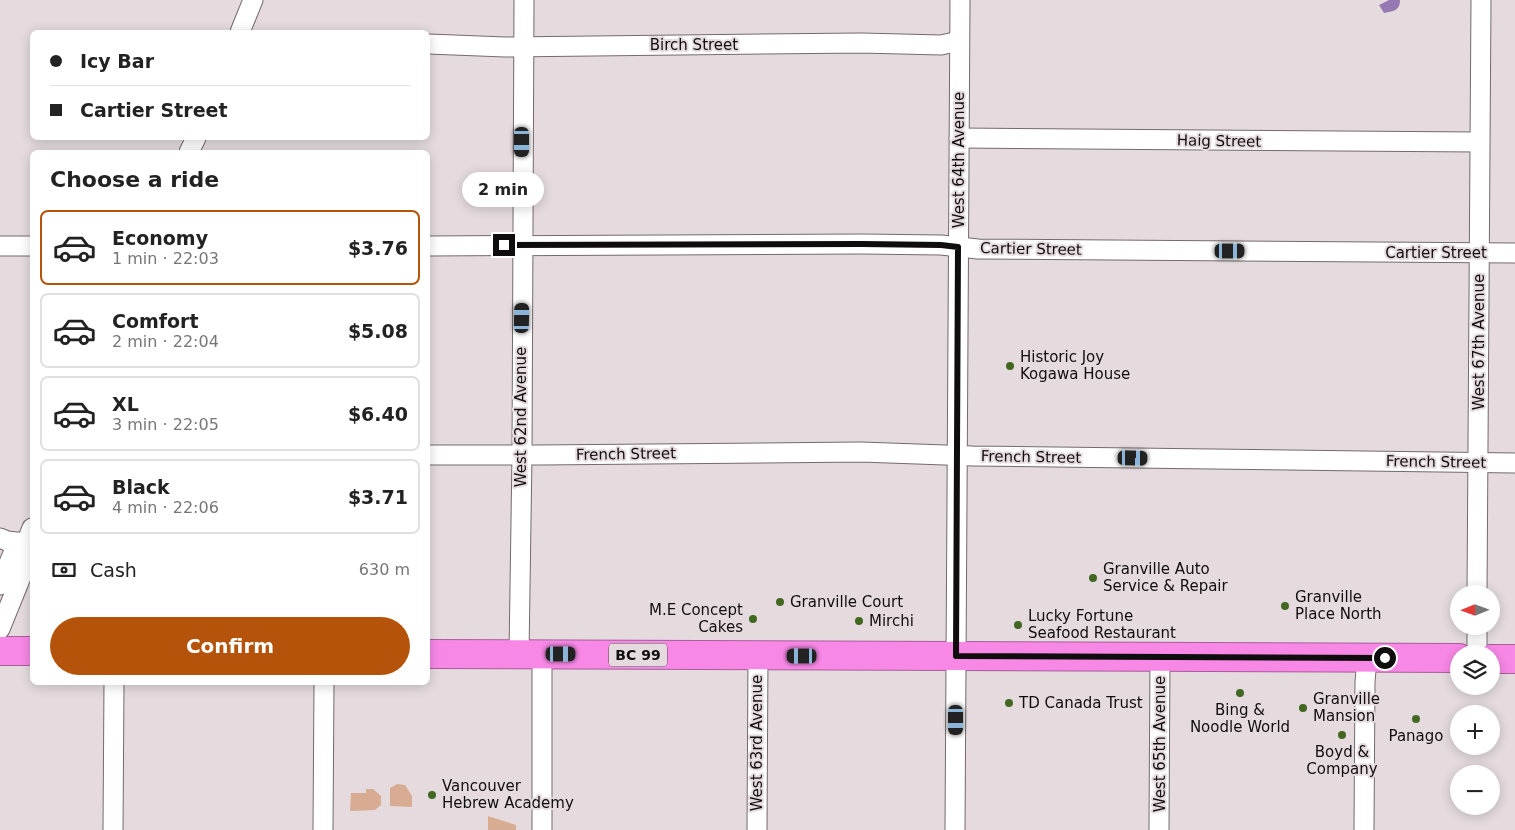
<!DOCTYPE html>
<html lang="en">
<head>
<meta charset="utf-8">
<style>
  :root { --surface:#fff; --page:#f6f6f6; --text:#222; --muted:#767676; --line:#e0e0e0; --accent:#b45309 }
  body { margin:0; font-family:"DejaVu Sans",sans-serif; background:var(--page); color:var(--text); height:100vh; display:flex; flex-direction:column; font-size:19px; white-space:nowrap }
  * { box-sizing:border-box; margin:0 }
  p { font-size:16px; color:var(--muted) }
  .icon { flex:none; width:28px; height:28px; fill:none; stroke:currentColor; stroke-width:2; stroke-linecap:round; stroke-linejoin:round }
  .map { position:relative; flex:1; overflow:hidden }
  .sheet { position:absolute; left:30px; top:150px; width:400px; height:535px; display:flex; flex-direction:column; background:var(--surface); border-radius:8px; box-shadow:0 2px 12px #0003 }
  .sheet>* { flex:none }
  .top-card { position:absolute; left:30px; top:30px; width:400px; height:110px; border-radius:8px; box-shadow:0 2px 12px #0003; display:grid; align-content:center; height:110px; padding:0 20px; background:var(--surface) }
  .needle { width:32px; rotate:269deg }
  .tools { position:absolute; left:1450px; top:585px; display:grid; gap:10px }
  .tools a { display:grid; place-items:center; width:50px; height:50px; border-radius:50%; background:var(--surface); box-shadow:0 2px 12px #0003; font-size:25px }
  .end { position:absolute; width:22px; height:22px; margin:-11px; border:6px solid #100d0e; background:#fff; box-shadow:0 0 0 2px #fff }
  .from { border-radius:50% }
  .bubble { position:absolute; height:35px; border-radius:18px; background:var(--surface); box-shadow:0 2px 12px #0003; font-size:16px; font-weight:800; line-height:35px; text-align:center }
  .car { position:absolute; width:15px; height:30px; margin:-15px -8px; border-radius:6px; box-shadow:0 0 4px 1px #0007; background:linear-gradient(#222 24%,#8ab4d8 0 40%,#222 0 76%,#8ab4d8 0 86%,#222 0) }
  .top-card b { display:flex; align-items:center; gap:18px; height:48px; font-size:19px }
  .top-card b+b { border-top:1px solid var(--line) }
  .top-card i { width:12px; height:12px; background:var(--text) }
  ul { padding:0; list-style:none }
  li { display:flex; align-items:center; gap:15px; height:75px; margin:0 10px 8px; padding:0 10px; border:2px solid var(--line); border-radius:8px }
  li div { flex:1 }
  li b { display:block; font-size:19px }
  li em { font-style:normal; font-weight:800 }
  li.current { border-color:var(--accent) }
  li>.icon { width:45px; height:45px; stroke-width:1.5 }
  h2 { padding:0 20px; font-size:22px; line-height:60px }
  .pay { display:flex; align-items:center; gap:12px; height:55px; padding:0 20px; font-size:19px }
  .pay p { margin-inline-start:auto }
  .cta { display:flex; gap:10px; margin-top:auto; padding:10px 20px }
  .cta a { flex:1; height:58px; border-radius:30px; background:var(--accent); color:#fff; font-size:20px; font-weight:800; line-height:58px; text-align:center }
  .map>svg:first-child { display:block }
</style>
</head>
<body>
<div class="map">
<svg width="1515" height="830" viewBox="0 0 1515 830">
  <rect width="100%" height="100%" fill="#e5dbde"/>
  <!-- green -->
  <g fill="#d7ac92">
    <path d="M397,784L405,785L412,796V807L390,806V788Z"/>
    <path d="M366,789H373L381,796V805L375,810L350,811L351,793H366Z"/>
    <path d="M488,816L516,825V830H488Z"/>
  </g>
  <!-- water -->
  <path fill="#9678b3" d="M1389,0H1400C1400,11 1393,11 1384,13L1379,5Z"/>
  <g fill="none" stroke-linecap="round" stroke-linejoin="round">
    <defs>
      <g id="minor">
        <path d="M240,32L253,0"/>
        <path d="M428,44L505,47L861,43L941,45L959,41"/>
        <path d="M959,138L1479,142"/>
        <path d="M189,152L196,138"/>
        <path d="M0,246H32"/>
        <path d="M428,246L862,244L941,245L978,249L1515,253"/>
        <path d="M428,455H538L861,452L973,456L1515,463"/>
        <path d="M0,538L7,541L26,543"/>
        <path d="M0,585L13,553L26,543"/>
        <path d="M1477,594L1481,0"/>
        <path d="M1477,626V654"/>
        <path d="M0,629L28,560L26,543L32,528"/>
        <path d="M519,654L522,455L524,0"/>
        <path d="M113,830L114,682"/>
        <path d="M323,830L324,682"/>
        <path d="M542,830V654"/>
        <path d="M757,830L758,656"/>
        <path d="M955,830L960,0"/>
        <path d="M1159,830L1160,657"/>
        <path d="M1364,830L1365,682L1367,658"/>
      </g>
      <g id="highway">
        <path d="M0,651H32"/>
        <path d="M428,654L1459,658"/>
        <path d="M1491,659H1515"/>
      </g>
    </defs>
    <!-- minor casing -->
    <use href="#minor" stroke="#736a6c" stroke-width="21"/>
    <!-- highway casing -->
    <use href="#highway" stroke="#a75d9a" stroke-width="30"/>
    <!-- minor -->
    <use href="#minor" stroke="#fff" stroke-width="19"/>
    <!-- highway -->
    <use href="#highway" stroke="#f888e6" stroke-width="28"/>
  </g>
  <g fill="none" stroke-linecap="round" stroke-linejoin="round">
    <!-- route -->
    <path stroke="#100d0e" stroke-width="6" d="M504,245L862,244L941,245L958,247L956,656L1385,658"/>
  </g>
  <!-- markers -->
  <g fill="#426721" stroke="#e5dbde" stroke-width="2">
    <circle cx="1010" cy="366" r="5"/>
    <circle cx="1093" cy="578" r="5"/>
    <circle cx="780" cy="602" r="5"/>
    <circle cx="1285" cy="606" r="5"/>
    <circle cx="753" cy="619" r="5"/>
    <circle cx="859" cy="621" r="5"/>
    <circle cx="1018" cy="625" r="5"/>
    <circle cx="1240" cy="693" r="5"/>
    <circle cx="1009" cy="703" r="5"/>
    <circle cx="1303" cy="708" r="5"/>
    <circle cx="1416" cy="719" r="5"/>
    <circle cx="1342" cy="735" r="5"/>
    <circle cx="432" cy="795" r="5"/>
  </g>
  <g text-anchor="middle" stroke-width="4" stroke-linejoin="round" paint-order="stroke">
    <!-- shield labels -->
    <rect fill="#e5dbde" stroke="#504b4c" stroke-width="1" x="609" y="643.5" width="58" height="23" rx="4"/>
    <g font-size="14" font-weight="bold" fill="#100d0e">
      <text x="638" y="660">BC 99</text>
    </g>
    <!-- street labels -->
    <g font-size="15" fill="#100d0e" stroke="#e5dbde">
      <text x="694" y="50">Birch Street</text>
      <text transform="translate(1219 141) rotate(1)" y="5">Haig Street</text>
      <text transform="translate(959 160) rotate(-90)" y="5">West 64th Avenue</text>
      <text transform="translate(1031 249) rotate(1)" y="5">Cartier Street</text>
      <text x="1436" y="258">Cartier Street</text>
      <text transform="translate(1479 342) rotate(-90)" y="5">West 67th Avenue</text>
      <text transform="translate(521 417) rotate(-90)" y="5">West 62nd Avenue</text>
      <text transform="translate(626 454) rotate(-1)" y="5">French Street</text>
      <text transform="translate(1031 457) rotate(1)" y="5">French Street</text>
      <text transform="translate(1436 462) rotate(1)" y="5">French Street</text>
      <text transform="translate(757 743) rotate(-90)" y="5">West 63rd Avenue</text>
      <text transform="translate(1160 744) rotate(-90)" y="5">West 65th Avenue</text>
    </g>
    <!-- poi labels -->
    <g font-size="15" fill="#100d0e" stroke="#e5dbde" text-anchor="start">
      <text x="1020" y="362">Historic Joy<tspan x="1020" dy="17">Kogawa House</tspan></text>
      <text x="1103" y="574">Granville Auto<tspan x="1103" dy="17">Service &amp; Repair</tspan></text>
      <text x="1295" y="602">Granville<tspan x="1295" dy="17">Place North</tspan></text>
      <text x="790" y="607">Granville Court</text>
      <text x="743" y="615" text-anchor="end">M.E Concept<tspan x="743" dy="17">Cakes</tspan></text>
      <text x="1028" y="621">Lucky Fortune<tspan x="1028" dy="17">Seafood Restaurant</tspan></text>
      <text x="869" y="626">Mirchi</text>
      <text x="1313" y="704">Granville<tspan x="1313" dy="17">Mansion</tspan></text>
      <text x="1019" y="708">TD Canada Trust</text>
      <text x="1240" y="715" text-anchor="middle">Bing &amp;<tspan x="1240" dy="17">Noodle World</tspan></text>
      <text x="1416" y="741" text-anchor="middle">Panago</text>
      <text x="1342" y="757" text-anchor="middle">Boyd &amp;<tspan x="1342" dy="17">Company</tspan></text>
      <text x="442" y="791">Vancouver<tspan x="442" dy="17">Hebrew Academy</tspan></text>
    </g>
  </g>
</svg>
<div class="tools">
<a><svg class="needle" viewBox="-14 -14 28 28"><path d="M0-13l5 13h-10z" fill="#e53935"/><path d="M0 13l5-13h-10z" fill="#767676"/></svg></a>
<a><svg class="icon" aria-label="layers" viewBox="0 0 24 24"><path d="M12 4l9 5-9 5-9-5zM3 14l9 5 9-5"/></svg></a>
<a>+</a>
<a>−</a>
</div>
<i class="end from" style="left:1385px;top:658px"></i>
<i class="end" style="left:504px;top:245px"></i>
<div class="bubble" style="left:462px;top:172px;width:82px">2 min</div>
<i class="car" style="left:522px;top:142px;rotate:180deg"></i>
<i class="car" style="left:1230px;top:251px;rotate:90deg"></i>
<i class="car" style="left:522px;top:318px;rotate:1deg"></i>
<i class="car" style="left:1133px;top:458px;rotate:91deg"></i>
<i class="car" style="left:561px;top:654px;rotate:90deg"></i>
<i class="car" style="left:802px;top:656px;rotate:270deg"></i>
<i class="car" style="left:956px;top:720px;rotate:180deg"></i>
<div class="top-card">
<b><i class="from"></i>Icy Bar</b>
<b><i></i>Cartier Street</b>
</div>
<section class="sheet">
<h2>Choose a ride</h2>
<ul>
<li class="current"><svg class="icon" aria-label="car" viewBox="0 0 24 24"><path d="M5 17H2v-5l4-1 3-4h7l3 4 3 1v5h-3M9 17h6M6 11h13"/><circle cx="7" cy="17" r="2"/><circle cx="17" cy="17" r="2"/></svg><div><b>Economy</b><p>1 min · 22:03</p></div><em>$3.76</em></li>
<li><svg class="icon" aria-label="car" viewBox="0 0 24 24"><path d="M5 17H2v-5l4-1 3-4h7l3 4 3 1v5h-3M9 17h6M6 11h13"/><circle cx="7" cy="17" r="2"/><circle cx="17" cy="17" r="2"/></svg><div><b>Comfort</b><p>2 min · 22:04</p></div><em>$5.08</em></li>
<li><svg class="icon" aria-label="car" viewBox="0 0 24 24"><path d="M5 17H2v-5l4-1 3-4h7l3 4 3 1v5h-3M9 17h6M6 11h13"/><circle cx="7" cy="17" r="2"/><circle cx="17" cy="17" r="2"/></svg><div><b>XL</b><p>3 min · 22:05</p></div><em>$6.40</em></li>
<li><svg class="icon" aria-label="car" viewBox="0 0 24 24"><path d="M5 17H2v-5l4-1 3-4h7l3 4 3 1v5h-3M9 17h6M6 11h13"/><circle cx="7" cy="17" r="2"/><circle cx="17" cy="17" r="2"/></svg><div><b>Black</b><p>4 min · 22:06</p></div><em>$3.71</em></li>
</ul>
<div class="pay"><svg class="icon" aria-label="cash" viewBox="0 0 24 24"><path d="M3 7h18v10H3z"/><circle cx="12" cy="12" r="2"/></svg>Cash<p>630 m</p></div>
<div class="cta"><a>Confirm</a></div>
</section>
</div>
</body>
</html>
